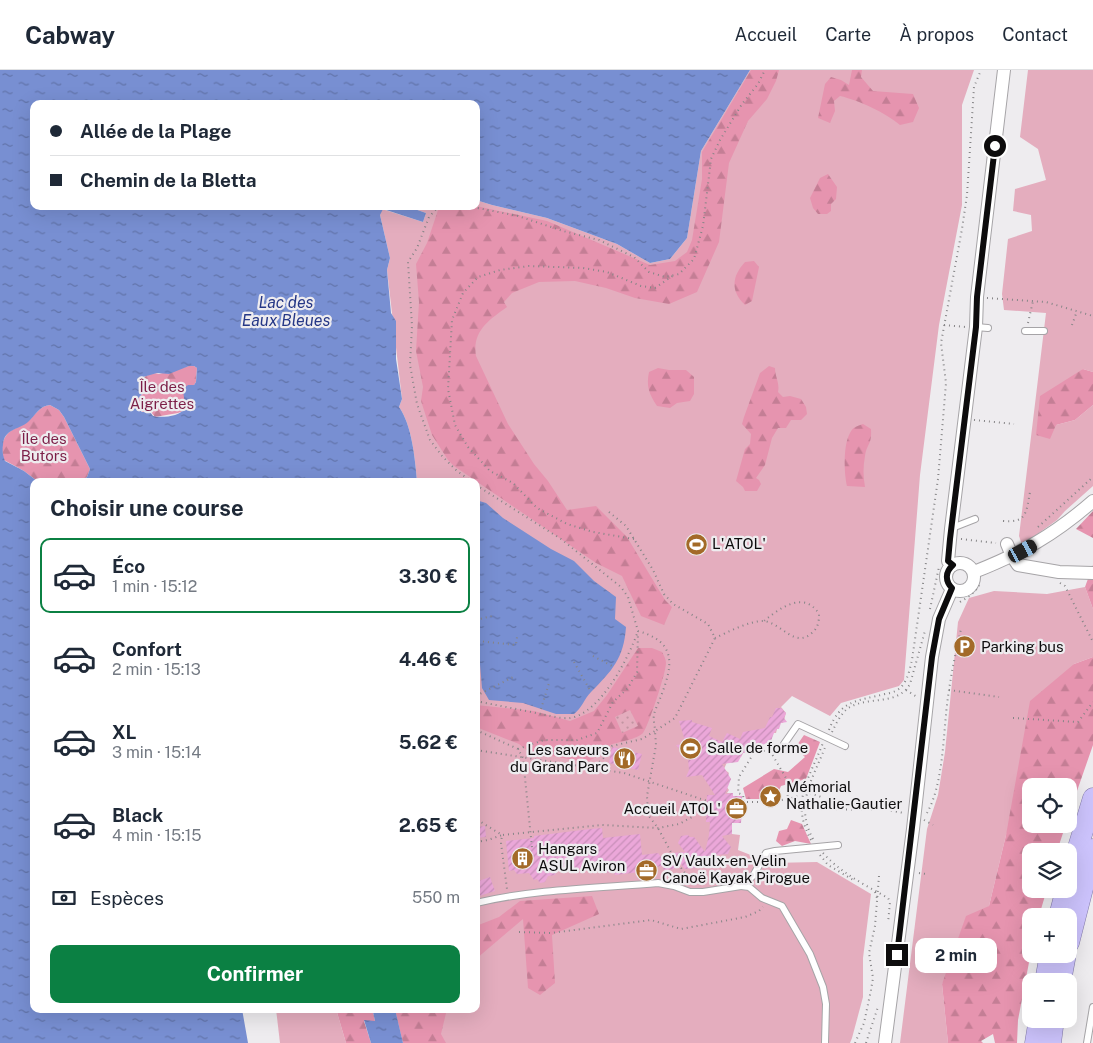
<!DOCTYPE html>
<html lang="fr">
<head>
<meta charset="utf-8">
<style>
  :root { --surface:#fff; --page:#f6f6f7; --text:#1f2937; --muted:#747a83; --line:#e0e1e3; --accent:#0b8043 }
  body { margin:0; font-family:"Public Sans",sans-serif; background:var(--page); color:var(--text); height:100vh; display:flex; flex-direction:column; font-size:19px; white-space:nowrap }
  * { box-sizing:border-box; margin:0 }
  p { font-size:16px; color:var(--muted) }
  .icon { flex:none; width:28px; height:28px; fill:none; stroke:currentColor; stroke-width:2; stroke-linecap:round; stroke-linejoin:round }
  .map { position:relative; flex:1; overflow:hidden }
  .details { position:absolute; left:30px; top:408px; width:450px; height:535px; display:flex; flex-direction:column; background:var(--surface); border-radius:10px; box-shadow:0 5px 20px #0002 }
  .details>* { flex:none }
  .banner { position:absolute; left:30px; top:30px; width:450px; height:110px; border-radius:10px; box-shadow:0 5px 20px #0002; display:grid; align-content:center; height:110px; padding:0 20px; background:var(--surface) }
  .controls { position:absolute; left:1022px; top:708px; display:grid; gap:10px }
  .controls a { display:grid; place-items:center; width:55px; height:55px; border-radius:10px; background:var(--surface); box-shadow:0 5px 20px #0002; font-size:25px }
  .end { position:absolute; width:22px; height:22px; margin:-11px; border:6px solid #0d0c0d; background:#fff; box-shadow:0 0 0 2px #fff }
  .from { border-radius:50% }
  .bubble { position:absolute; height:35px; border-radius:10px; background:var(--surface); box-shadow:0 5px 20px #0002; font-size:16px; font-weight:700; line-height:35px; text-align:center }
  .car { position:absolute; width:15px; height:30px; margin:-15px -8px; border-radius:6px; box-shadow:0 0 4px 1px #0007; background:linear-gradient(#222 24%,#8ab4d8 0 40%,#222 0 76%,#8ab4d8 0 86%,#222 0) }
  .banner b { display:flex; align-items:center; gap:18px; height:48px; font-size:19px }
  .banner b+b { border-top:1px solid var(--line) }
  .banner i { width:12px; height:12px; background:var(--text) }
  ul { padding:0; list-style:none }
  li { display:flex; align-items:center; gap:15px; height:75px; margin:0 10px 8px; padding:0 10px; border:2px solid transparent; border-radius:10px }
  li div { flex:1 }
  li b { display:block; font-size:19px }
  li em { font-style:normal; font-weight:700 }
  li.selected { border-color:var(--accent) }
  li>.icon { width:45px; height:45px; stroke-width:1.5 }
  h2 { padding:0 20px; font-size:22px; line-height:60px }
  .pay { display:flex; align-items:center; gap:12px; height:55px; padding:0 20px; font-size:19px }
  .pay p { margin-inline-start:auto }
  .primary-button { display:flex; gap:10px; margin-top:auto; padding:10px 20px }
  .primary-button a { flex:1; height:58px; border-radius:10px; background:var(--accent); color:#fff; font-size:20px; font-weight:700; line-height:58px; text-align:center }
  header { display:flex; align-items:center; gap:30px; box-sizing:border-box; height:70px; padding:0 25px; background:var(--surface); border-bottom:1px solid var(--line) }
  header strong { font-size:24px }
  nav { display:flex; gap:28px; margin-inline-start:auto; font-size:18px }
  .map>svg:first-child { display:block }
</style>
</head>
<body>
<header>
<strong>Cabway</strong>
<nav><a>Accueil</a><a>Carte</a><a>À propos</a><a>Contact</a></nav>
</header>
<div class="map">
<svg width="1093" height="973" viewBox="0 0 1093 973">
  <defs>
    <pattern id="forest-firs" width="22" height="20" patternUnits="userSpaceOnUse" patternTransform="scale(1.25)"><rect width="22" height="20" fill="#e694af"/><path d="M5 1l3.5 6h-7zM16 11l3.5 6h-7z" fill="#c47e95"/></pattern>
    <pattern id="park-dots" width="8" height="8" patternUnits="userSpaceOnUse" patternTransform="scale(1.25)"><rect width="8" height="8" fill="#e4adbe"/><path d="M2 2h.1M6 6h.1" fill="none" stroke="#c294a2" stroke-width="1.8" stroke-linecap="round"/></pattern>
    <pattern id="water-ripples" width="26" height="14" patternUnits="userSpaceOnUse" patternTransform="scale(1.25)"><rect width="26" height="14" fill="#788fd2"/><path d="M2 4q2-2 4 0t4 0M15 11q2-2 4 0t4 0" fill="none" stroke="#6173a9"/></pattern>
    <pattern id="building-hatch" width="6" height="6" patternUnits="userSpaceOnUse" patternTransform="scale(1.25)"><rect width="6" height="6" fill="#eba7d9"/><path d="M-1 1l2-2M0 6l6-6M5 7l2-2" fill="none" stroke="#c88fb9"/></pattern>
  </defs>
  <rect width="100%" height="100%" fill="#eeecef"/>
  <!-- grass -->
  <g fill="#e4adbe">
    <path d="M750,0H974L962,35V135L939,255L920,405L904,610L899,616L841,633L830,646L792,626L781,637L786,643L783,653H779V659H777L776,663H772L770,666L772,668L770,673L753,676L752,682L743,683L741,687L728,690L724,699L729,703L728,706L731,709L726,716L729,720L727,723H733V726H742L741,753H732V764L740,765L738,780L771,793L817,792L871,824L863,888V927L852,968L850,973H403L395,939H476V411H417C415,389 412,355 399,337L402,329L387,200L390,188L380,145L382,139L423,152L426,143L406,136H476V130L492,135L547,148L617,174L650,193L670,189L687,168L701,81Z"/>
    <path d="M1028,0H1093V302L1083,299L1056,355L1075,350L1093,335V416L1065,441L1057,450L1022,475L1019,466L1046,243L1004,240L1002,224L1008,169L1032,161L1031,145L1013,141L1015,119L1046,110L1038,79L1020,67Z"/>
    <path d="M1085,517L1093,539V587L1074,594L1006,765L989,836L942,914L948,973H900L927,759L938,725L945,682L958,552L969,528L994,521L1047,524Z"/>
    <path d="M276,939H336L346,973H280Z"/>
  </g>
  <!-- forest -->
  <g fill="url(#forest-firs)">
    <path d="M751,0H779L776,11L767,29L748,51L729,93L719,172L697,222L669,234L635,228L606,218L575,211L539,212L512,223L504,232L507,237C489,250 472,261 476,286L508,354L534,394L548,411L567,440L596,436L627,467L665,530L672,537L664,555L641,546L622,506L596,493L454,396L448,390L432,365L421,331L423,317L416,281L419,232L416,194L427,173L438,140L454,136H476L547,151L650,195L675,191L687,182L692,170L702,109V82Z"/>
    <path d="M852,0H862L861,7L873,21L913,24L919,38L913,52L900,55C886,43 858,30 840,26L834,31L835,41L830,53L818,48L825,14L831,7L841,10L849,15Z"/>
    <path d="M828,104L837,117L836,129L831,134V141L827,144H818L813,138L810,128L820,108Z"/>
    <path d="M754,191L759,197L752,231L745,235C730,221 732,206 745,192Z"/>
    <path d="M189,296H194L197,298L196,312L194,315H188L183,341L178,343L155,347L151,342L144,343L137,337L135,332L142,324V309C146,305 154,302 159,304Z"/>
    <path d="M769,296L775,298C775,307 780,313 778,322L783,327L790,326L801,329L806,337L807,344L801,350H791L786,358H778L772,368L765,395L756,408L759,410L761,414L757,421H745L743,417L736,411L745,379L750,374L751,364L742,354L744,347L760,303Z"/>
    <path d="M658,298L669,300H686L694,307V324L690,331L677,333L670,338L657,336C649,324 646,316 649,302Z"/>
    <path d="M1083,299L1093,302V335L1075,350L1056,355L1050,369L1036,365L1040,326Z"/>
    <path d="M50,335L59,340L64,347L90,399L87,407L81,411H37L24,401L4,390C0,378 2,365 14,359C19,356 24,355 28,351C36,345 39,336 50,335Z"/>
    <path d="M863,354L871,359C872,375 867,373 865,386C863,397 863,406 865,417L847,416C844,403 843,375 850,363C853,357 857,356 863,354Z"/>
    <path d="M1093,441V468L1076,459Z"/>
    <path d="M1093,495V539L1085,517Z"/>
    <path d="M638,578H652L662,582C664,586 666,589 666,593C666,603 648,657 643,663C638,669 618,672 610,675L605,683L586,692L529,682L519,674L476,657V635L534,641L570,651L594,641L607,625Z"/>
    <path d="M1093,587V675L1069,744V716H1031V754H1066L1057,781H1031V819H1047L1039,846H1031V882L1018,950L1017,973H995L993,964L981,971L983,973H948L942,914L966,846L989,836L1006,765L1030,631L1074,594Z"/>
    <path d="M804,665L820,672L806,709L781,716L775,729H746L743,718L774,699L788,702L805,687L795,678Z"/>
    <path d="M791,750L802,754L811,774L795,771L782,776L776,771L779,761L787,759Z"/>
    <path d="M592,826L599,844L552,865L555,913L540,925L528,918L523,849L476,889V856L499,847L520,831Z"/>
    <path d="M336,939H371L373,942L375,951H364L371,973H346Z"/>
    <path d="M395,939H447L441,964L446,973H403Z"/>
  </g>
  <!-- park -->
  <path fill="url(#park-dots)" d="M630,640L638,656L622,663L615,647Z"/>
  <!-- water -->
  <g fill="url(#water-ripples)" fill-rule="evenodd">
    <path d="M0,0H750L701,81L687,168L670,189L650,193L617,174L547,148L492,135L476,130V34H34V136H406L426,143L423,152L383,139L380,145L390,188L387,200L391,243L396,251V289L402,329L399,337C412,355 415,389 417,411H81L87,407L90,399L64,347L59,340L50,335C39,336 36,345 28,352C18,360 4,359 3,375C2,381 3,386 5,391L24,401L37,411H34V939H242L248,973H0ZM189,296H194L197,298L196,312L194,315H188L184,318C182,324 186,332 184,338C181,347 160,348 153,346L150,342H142L137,337L135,332L142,324L141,311L143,307L157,303L169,304Z"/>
    <path d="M476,430L486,433L503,448L551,479L574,491L594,511L616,527L615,549L626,557C624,588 612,601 591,622C584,629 582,638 574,644H556L523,633L489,630L482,618L478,571L476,563Z"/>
    <path d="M371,939H395L403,973H371L364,950L375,951L373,942Z"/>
  </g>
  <!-- building -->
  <g fill="url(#building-hatch)">
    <path d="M776,638H781L786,643L784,648L787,652L781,653L779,659H777L774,663L770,673L754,676L752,682L743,683L738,692L722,694L731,709L725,724L733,723V726H742L741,753H732V764L722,766L731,777L728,784L714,785L712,790L700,792L697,798L685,799L678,790L674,799L664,800L662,796L648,798V801L615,805L614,802L600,803L596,797L557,801L555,805L548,806L545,812L540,813L537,809L534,810L529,803L517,804L514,800L509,801L506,771L534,768V766L590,759L602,758L603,768L640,764L642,785L658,783L661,787L675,786L674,783L685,782L678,773L681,766L688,765L690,767H694L705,782L709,765L710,752H706L707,725H715L702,705L686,707L689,700L688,689L676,675L686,674L679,651L692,650V652L712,658L709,666L722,672L727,663L740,669L743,662L765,658L770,647H772Z"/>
    <path d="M612,677L642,684L638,700L609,693Z"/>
    <path d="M485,756L486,767L476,768V757Z"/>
    <path d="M490,807L495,821L476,827V812Z"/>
  </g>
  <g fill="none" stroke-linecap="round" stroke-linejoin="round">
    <defs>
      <g id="service">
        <path d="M976,257L988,258"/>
        <path d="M1025,261H1044"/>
        <path d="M952,458L975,449"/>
        <path d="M784,674L798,654L845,676"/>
        <path d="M741,816L749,817L762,828L782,836L810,884L823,917L826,934L825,973"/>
        <path d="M476,833C535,819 598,818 658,813L674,816L690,822H703L741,816L753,806L766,783L775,781L838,775"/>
        <path d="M1087,973L1093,937"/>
      </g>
      <g id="minor">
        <path d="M1007,474L1012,486L1018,495L1059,502L1093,503"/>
        <circle cx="960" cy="507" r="14"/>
        <path d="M953,495L948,491L951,459L976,257L977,227L1004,0"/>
        <path d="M974,502C1022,483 1054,465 1093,431"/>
        <path d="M885,973L913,759L932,587L939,549L952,519"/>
      </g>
      <g id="trunk">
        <path d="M1069,807L1093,728"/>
        <path d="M1059,846L1066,819"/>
        <path d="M1069,873L1093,779"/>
        <path d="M1045,911L1050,884"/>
        <path d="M1061,911L1066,884"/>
        <path d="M1035,973L1039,949"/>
        <path d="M1051,973L1054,949"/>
      </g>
    </defs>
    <!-- service casing -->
    <use href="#service" stroke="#a6a4a7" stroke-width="8"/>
    <!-- minor casing -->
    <use href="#minor" stroke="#a6a4a7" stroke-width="14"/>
    <!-- trunk casing -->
    <use href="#trunk" stroke="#8179a8" stroke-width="21"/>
    <!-- path -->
    <g stroke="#868587" stroke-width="2" stroke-dasharray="1 4" stroke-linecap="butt">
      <path d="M439,136L429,147L417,178L408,192L412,256L410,295L417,334L430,370L442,386L457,401L471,411"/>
      <path d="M468,136L518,146L563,161L599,170L634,187L649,202L665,207L679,204L694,189L703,156L711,89L720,70L742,34L758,14L765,0"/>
      <path d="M987,228L1046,232L1093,246"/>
      <path d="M1028,253L1033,231"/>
      <path d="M944,255L966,257"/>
      <path d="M1072,255L1077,241"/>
      <path d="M974,350L1014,354"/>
      <path d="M476,415L561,469L621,517L628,527L638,561C677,572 673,595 661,626C659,632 655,639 654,645C653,650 655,656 655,661L642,669L612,676L603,689L592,698"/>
      <path d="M609,442L626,456L653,500L664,524L673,534L708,554L715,568L675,648L655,661L656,675L647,726L648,745L658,758L673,786"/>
      <path d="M1003,451C1027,453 1026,443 1030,422"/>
      <path d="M1038,457L1093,407"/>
      <path d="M634,469L593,462L567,454L537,438L513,413L490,401L468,377L455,355L448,319L452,250L463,223L478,207L500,200L529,196L583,198L607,202L641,216L655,218L674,205"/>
      <path d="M961,469L996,473"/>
      <path d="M1060,513L1065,516L1093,572"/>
      <path d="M960,532C970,526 976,522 981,512"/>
      <path d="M930,539L939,497"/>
      <path d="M476,550L492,546"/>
      <path d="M715,568C728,562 749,551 763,551C781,552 795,580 813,562C818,557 819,552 819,544C804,520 780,538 764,551"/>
      <path d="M478,571L516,575L517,567"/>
      <path d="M593,586L614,597"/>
      <path d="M574,592L591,622"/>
      <path d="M906,620L917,627"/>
      <path d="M949,620L999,627"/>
      <path d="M476,626L515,606"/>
      <path d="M476,631C496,635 516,639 536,643C547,645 560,649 570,648C601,643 629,587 638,561"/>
      <path d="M541,639L549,613"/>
      <path d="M1013,648L1078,652L1093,632"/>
      <path d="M476,660L518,679L523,688L532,778"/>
      <path d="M829,660C840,630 857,631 885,624C891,623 898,621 902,616C908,609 910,598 912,590L938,409L946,313L941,273L962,159L967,125L974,17L981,0"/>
      <path d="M832,662C836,654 840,645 847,639C866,625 897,637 910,614L925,561"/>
      <path d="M518,679L544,670H577L597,663L613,632L628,618L637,602L638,563"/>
      <path d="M476,680L624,703L707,731L692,747L679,754L658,758L602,755L502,765L476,749"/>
      <path d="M810,723L824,728"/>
      <path d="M742,732H773L800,726"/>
      <path d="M744,732L743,725L738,723L739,707L757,678L772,684L790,715L787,729L799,739"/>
      <path d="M811,739L888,740L904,743"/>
      <path d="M927,743C944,713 943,662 948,627C951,604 956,581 961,559"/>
      <path d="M924,750L933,755"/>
      <path d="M813,769C794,734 813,709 826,675"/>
      <path d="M811,770C790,732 809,709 823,673"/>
      <path d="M476,772L488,770L502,765L501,773L507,819"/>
      <path d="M823,783C841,803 865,815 888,828L890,832L888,853"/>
      <path d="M820,785L828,795L855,811"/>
      <path d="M678,794L688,807L702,814"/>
      <path d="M919,803L926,804"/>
      <path d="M875,822L877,828"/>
      <path d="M519,862L551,863L651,850L681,859L745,847L759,841L763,837"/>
      <path d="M855,973L864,953L871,920L873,908L869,883L875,856L879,806"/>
      <path d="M866,973L878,937"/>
    </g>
    <!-- service -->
    <use href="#service" stroke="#fff" stroke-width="6"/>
    <!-- minor -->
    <use href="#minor" stroke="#fff" stroke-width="12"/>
    <!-- trunk -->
    <use href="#trunk" stroke="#ccc3fc" stroke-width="20"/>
  </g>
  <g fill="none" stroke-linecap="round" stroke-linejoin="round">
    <!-- route -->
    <path stroke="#0d0c0d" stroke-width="6" d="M897,885L932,587L939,549L952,518C945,511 945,502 953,495L948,491L950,469L976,257L977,227L995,76"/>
  </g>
  <!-- icons -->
  <defs>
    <symbol id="stadium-disc" viewBox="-11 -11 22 22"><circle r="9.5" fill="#a36a28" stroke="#eeecef"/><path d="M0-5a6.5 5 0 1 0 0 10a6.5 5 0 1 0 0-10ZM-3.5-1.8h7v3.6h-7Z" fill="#fff"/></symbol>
    <symbol id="parking-disc" viewBox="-11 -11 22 22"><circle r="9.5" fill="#a36a28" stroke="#eeecef"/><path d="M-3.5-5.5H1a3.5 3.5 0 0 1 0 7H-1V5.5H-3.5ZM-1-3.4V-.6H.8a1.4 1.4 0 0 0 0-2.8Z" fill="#fff"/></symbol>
    <symbol id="restaurant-disc" viewBox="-11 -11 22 22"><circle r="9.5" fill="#a36a28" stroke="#eeecef"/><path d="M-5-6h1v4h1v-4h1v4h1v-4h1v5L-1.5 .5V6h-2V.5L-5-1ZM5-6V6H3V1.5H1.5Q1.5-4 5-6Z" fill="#fff"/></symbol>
    <symbol id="sight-disc" viewBox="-11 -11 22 22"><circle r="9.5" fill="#a36a28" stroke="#eeecef"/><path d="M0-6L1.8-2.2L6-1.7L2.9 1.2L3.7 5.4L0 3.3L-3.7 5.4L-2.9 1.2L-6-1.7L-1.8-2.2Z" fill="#fff"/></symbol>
    <symbol id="office-disc" viewBox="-11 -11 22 22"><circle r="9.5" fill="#a36a28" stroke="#eeecef"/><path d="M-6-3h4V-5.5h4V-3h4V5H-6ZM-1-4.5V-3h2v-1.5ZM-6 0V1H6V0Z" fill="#fff"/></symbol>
    <symbol id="building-disc" viewBox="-11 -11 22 22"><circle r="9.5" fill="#a36a28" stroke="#eeecef"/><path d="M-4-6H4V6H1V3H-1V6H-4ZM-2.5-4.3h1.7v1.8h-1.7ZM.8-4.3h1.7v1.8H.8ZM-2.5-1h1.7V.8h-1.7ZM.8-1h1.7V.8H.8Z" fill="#fff"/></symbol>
  </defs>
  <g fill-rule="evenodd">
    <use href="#stadium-disc" x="684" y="462" width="25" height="25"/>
    <use href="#parking-disc" x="952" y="564" width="25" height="25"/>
    <use href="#stadium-disc" x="678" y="666" width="25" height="25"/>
    <use href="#restaurant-disc" x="612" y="676" width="25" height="25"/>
    <use href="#sight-disc" x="758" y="714" width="25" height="25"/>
    <use href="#office-disc" x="724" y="726" width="25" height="25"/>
    <use href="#building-disc" x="510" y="776" width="25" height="25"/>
    <use href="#office-disc" x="634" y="788" width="25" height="25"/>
  </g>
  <g text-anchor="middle" stroke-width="4.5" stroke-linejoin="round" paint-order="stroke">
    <!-- park labels -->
    <g font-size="15" fill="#7c1e47" stroke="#eeecef">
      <text x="162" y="322">Île des<tspan x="162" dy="17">Aigrettes</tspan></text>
      <text x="44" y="374">Île des<tspan x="44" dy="17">Butors</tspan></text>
    </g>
    <!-- poi labels -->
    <g font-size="15" fill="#0d0c0d" stroke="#eeecef" text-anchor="start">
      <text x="712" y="479">L'ATOL'</text>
      <text x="981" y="582">Parking bus</text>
      <text x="707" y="683">Salle de forme</text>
      <text x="609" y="685" text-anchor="end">Les saveurs<tspan x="609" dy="17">du Grand Parc</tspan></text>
      <text x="786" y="722">Mémorial<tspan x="786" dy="17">Nathalie-Gautier</tspan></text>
      <text x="721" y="744" text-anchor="end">Accueil ATOL'</text>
      <text x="538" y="784">Hangars<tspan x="538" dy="17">ASUL Aviron</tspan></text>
      <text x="662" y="796">SV Vaulx-en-Velin<tspan x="662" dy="17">Canoë Kayak Pirogue</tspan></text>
    </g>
    <!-- water labels -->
    <g font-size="16" font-style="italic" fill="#253786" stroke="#eeecef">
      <text x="286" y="238">Lac des<tspan x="286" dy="18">Eaux Bleues</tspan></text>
    </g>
  </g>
</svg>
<div class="controls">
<a><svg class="icon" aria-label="locate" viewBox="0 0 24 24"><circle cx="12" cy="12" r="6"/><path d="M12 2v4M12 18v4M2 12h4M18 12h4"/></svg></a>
<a><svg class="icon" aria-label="layers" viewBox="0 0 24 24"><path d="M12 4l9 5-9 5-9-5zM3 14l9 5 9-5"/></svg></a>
<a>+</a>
<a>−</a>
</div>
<i class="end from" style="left:995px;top:76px"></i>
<i class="end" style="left:897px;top:885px"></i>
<div class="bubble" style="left:915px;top:868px;width:82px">2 min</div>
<i class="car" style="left:1023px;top:481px;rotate:62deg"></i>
<div class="banner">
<b><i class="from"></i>Allée de la Plage</b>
<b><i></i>Chemin de la Bletta</b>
</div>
<section class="details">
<h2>Choisir une course</h2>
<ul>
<li class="selected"><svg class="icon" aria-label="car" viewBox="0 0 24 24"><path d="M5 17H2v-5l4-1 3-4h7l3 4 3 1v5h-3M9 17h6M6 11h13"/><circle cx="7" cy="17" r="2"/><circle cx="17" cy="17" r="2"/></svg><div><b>Éco</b><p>1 min · 15:12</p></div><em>3.30 €</em></li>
<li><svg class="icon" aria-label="car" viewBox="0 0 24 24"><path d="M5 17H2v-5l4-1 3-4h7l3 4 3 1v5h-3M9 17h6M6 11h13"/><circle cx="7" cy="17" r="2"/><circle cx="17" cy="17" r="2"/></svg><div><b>Confort</b><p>2 min · 15:13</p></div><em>4.46 €</em></li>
<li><svg class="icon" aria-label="car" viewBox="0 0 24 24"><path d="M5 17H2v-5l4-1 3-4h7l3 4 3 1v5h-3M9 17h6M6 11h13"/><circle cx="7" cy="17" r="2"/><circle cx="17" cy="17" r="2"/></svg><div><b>XL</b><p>3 min · 15:14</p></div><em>5.62 €</em></li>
<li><svg class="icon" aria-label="car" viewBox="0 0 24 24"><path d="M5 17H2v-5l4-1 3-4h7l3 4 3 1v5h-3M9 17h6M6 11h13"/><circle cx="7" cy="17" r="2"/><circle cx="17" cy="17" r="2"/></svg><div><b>Black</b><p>4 min · 15:15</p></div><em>2.65 €</em></li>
</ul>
<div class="pay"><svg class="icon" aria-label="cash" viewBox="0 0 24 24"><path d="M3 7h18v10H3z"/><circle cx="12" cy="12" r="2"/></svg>Espèces<p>550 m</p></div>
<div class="primary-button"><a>Confirmer</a></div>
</section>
</div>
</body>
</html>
